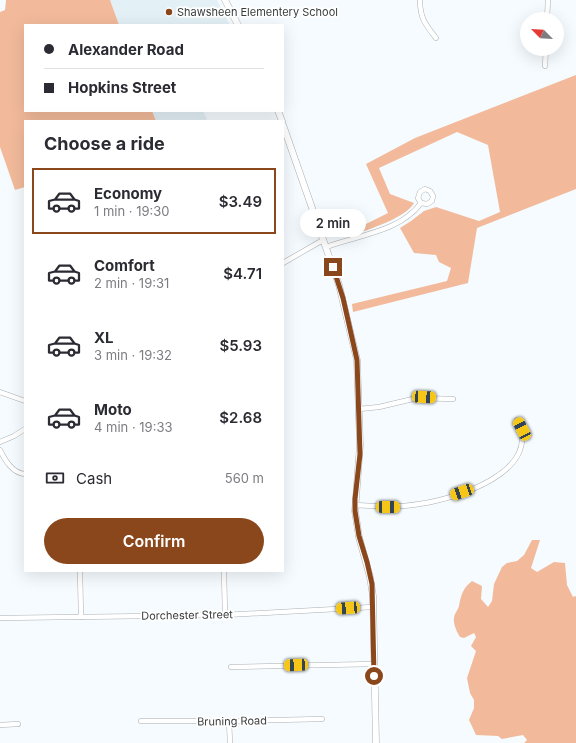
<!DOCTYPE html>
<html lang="en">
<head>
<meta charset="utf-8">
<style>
  :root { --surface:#fff; --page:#f7f7f7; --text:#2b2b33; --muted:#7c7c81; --line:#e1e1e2; --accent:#8b471c }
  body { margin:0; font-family:Inter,sans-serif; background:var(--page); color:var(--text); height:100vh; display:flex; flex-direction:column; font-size:15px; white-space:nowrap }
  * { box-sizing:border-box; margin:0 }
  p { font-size:13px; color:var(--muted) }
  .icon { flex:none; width:22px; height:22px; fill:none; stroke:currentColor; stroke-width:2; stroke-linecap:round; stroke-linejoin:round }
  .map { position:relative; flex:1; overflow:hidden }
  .side { position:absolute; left:24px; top:120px; width:260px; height:452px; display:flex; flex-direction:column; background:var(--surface); border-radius:0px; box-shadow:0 4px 16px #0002 }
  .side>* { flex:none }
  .banner { position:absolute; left:24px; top:24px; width:260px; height:88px; border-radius:0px; box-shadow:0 4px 16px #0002; display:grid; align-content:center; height:88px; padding:0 20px; background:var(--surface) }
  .needle { width:26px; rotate:294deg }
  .tools { position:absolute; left:520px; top:12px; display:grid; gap:8px }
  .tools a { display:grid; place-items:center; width:44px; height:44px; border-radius:50%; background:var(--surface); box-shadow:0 4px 16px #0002; font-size:20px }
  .end { position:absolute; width:18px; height:18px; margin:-9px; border:5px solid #8b471c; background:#fff; box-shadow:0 0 0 2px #fff }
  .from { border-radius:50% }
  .bubble { position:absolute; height:28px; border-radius:14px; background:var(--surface); box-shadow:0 4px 16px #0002; font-size:13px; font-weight:600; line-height:28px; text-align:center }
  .car { position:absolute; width:12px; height:24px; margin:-12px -6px; border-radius:5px; box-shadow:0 0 3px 1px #0007; background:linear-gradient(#f5c518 24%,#345 0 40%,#f5c518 0 76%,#345 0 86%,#f5c518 0) }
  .banner b { display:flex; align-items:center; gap:14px; height:38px; font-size:15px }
  .banner b+b { border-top:1px solid var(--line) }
  .banner i { width:10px; height:10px; background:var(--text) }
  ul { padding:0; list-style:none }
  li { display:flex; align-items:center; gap:12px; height:66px; margin:0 8px 6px; padding:0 12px; border:2px solid transparent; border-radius:0px }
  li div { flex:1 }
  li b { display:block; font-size:15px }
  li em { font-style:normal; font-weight:600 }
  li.on { border-color:var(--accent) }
  li>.icon { width:36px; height:36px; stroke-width:1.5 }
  h2 { padding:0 20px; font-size:18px; line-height:48px }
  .pay { display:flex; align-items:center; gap:10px; height:44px; padding:0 20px; font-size:15px }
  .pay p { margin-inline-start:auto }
  .action { display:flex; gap:8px; margin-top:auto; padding:8px 20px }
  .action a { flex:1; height:46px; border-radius:24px; background:var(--accent); color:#fff; font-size:16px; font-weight:600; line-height:46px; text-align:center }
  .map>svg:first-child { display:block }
</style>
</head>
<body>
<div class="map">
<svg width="576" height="743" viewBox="0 0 576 743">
  <rect width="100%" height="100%" fill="#f5fbfe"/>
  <!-- built -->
  <g fill="#e3f0f6">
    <path d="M110,0H217L230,25H119Z"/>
    <path d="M152,111H203L207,119L201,121H156Z"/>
  </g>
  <!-- green -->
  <g fill="#f2ba9b">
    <path d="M6,0H110L119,25H25V111H152L156,121H25V187L15,190L0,147V12L5,10Z"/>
    <path d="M576,75V189L477,228L468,283L353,312L352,304L447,281L451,268L439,262L436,255L414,253L400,228L411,221L424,211L436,207L479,221L500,212L488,145L457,132L379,168L390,194L414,203C407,216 374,228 361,232C353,234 344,235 336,236H332L328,233L366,224L388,213L366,164L415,138Z"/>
    <path d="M532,540H540L531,568L537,572L554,562L565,563L567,585L573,597L576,596V743H524L527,740L523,735L502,739L498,736L476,735L469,720L474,708V700L470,693L467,678L476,651L471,646L476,637L474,633L464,638L460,637C457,632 453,624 454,618C454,614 458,610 459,606C461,595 463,588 472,581L482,586L481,599L488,607L492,601L494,584L502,567L507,563L517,561L524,555Z"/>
  </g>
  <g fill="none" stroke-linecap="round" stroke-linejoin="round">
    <defs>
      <g id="street">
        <path d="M420,0C420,18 425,24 436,38"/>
        <path d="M547,19L548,0"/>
        <path d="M545,66L546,49"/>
        <path d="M326,247C358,235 400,232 421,203L418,198L420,192L425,189L430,191L433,196L432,201L427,204L421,203"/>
        <path d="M283,263L323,240"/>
        <path d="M0,392L25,401"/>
        <path d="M359,409L379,407L417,398L453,399"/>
        <path d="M0,442L14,436L25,429"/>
        <path d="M0,450C5,460 12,473 25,474"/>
        <path d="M355,505C376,506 397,508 419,504C455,499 544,472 517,420"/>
        <path d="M80,571L81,617"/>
        <path d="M224,571L225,615"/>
        <path d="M0,618L225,615L373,607"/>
        <path d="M231,667L373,664"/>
        <path d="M141,721H229L322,719"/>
        <path d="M229,721L230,743"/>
        <path d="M0,725L18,724"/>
      </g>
      <g id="secondary">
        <path d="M225,0L238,25"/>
        <path d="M278,111L282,121"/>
        <path d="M283,125L339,285L357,360L360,445L355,511L359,537L370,577L373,596L376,743"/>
      </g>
    </defs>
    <!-- street casing -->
    <use href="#street" stroke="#abb0b3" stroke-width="5.5"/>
    <!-- secondary casing -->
    <use href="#secondary" stroke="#abb0b3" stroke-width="7"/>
    <!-- street -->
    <use href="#street" stroke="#fff" stroke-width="4.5"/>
    <!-- secondary -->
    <use href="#secondary" stroke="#fff" stroke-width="6"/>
  </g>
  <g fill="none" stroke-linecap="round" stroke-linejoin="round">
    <!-- route -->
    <path stroke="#8b471c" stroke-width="5" d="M333,267L343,298L357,360L360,454L355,499V511L359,536L367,562L372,584L374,676"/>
  </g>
  <!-- markers -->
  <circle fill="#8b471c" stroke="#fff" stroke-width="1.5" cx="169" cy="12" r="4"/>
  <g text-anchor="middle" stroke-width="3.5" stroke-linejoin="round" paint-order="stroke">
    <!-- poi labels -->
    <g font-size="11" fill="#3a3c3d" stroke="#fff" text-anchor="start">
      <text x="177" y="16">Shawsheen Elementery School</text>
    </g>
    <!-- street labels -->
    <g font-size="11" fill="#3a3c3d" stroke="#fff">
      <text transform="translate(187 615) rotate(-1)" y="4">Dorchester Street</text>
      <text transform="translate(232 721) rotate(-1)" y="4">Bruning Road</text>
    </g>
  </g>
</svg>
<div class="tools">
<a><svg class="needle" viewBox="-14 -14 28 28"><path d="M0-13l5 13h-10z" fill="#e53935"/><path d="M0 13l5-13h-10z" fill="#7c7c81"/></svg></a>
</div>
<i class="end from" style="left:374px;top:676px"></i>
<i class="end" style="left:333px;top:267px"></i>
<div class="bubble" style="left:300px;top:209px;width:66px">2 min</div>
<i class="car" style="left:424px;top:397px;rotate:93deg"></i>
<i class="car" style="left:522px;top:429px;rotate:333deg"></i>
<i class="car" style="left:462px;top:492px;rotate:251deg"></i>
<i class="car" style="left:388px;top:507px;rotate:91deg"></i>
<i class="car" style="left:348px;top:608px;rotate:266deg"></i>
<i class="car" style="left:296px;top:665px;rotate:268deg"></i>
<div class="banner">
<b><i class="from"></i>Alexander Road</b>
<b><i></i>Hopkins Street</b>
</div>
<section class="side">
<h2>Choose a ride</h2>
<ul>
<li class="on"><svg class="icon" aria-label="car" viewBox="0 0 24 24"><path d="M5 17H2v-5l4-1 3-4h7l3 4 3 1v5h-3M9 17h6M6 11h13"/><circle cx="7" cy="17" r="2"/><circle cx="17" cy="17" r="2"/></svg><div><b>Economy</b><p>1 min · 19:30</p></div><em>$3.49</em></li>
<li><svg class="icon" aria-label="car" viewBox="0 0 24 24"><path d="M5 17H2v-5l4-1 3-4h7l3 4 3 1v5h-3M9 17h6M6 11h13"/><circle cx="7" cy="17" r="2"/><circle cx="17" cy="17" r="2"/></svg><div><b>Comfort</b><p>2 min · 19:31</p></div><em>$4.71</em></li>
<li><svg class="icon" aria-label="car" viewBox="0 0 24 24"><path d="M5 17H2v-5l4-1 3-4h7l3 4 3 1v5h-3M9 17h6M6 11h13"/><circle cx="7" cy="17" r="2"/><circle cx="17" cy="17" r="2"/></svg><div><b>XL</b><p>3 min · 19:32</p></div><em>$5.93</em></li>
<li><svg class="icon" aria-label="car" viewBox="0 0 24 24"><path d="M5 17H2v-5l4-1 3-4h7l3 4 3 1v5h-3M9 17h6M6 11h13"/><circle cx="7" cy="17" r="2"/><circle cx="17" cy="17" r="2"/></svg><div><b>Moto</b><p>4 min · 19:33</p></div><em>$2.68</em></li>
</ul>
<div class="pay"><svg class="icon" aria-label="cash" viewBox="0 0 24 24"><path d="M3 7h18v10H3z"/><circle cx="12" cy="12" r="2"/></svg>Cash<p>560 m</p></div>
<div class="action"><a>Confirm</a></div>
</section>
</div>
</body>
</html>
